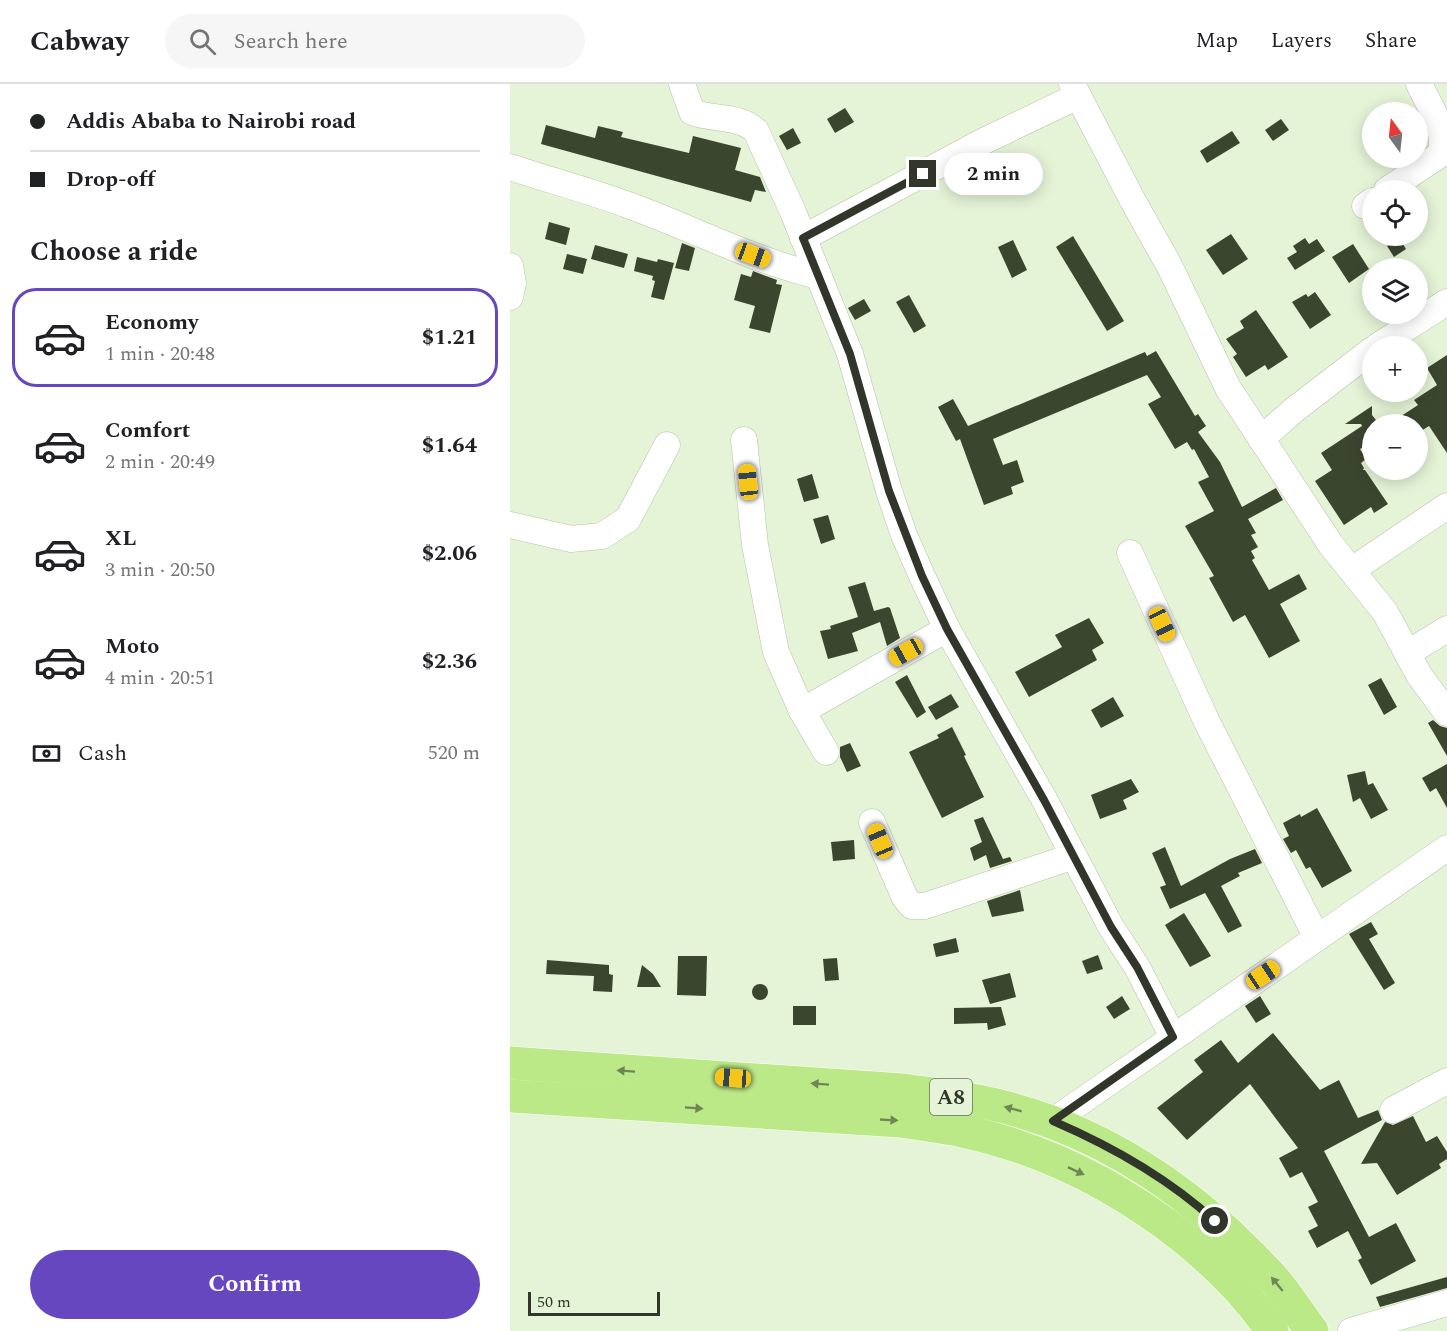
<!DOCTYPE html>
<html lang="en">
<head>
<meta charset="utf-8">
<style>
  :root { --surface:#fff; --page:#f6f6f6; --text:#202124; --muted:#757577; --line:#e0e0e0; --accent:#6647c0 }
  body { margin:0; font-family:Spectral,serif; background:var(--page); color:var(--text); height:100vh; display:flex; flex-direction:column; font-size:22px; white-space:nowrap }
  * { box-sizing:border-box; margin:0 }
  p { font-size:20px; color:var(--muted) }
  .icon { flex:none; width:33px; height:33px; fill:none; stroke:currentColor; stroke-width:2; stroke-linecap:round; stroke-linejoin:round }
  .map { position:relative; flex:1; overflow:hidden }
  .side { display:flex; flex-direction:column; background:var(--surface); width:510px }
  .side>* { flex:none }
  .guide { display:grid; align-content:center; height:132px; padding:0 30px; background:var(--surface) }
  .needle { width:39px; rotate:345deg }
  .tools { position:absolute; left:852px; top:18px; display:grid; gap:12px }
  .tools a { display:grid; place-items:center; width:66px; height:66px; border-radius:50%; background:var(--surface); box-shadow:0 3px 15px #0003; font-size:30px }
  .scale { position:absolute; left:18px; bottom:15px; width:132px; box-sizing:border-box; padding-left:6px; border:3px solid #31362b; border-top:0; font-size:16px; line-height:21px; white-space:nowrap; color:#31362b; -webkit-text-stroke:4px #e5f4d7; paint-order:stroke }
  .end { position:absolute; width:27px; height:27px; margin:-14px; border:8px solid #31362b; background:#fff; box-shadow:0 0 0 3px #fff }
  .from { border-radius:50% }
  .bubble { position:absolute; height:42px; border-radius:21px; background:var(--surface); box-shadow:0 3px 15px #0003; font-size:20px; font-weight:700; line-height:42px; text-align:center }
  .car { position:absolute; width:18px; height:36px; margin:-18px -9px; border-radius:8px; box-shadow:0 0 4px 2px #0007; background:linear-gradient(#f5c518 24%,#345 0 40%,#f5c518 0 76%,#345 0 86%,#f5c518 0) }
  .guide b { display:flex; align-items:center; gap:21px; height:57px; font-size:22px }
  .guide b+b { border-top:2px solid var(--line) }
  .guide i { width:15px; height:15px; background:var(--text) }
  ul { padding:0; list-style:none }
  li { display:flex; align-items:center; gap:18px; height:99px; margin:0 12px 9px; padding:0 18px; border:3px solid transparent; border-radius:24px }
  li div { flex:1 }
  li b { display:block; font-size:22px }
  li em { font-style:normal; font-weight:700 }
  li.selected { border-color:var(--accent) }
  li>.icon { width:54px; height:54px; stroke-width:1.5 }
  h2 { padding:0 30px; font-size:27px; line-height:72px }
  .pay { display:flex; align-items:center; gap:15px; height:66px; padding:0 30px; font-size:22px }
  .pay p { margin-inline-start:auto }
  .button { display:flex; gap:12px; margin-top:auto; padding:12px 30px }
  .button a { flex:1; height:69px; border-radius:36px; background:var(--accent); color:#fff; font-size:24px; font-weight:700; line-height:69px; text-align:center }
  header { display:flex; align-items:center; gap:36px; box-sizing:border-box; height:84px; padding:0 30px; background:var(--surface); border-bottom:2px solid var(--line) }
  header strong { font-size:28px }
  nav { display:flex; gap:33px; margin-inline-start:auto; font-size:21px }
  .search { width:420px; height:54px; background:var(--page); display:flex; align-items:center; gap:15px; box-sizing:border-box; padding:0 21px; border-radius:33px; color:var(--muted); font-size:22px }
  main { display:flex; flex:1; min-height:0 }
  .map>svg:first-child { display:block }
</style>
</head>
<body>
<header>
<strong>Cabway</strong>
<div class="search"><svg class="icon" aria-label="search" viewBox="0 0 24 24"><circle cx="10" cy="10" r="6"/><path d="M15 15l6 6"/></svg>Search here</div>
<nav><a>Map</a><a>Layers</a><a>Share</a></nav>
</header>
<main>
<section class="side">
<div class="guide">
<b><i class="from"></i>Addis Ababa to Nairobi road</b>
<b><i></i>Drop-off</b>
</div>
<h2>Choose a ride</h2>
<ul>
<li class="selected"><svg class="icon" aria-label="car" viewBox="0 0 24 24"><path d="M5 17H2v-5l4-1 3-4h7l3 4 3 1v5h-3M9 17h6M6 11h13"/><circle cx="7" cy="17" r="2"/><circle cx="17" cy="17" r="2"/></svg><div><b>Economy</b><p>1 min · 20:48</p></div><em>$1.21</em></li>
<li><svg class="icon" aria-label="car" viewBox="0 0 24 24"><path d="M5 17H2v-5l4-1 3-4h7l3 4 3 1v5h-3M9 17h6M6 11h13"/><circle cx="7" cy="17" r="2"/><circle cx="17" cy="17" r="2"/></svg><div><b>Comfort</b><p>2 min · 20:49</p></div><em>$1.64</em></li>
<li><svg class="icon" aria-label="car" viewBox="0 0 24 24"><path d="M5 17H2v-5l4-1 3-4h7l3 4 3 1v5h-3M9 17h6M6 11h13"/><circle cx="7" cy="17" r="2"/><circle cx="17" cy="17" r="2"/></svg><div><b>XL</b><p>3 min · 20:50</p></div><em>$2.06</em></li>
<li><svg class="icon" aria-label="car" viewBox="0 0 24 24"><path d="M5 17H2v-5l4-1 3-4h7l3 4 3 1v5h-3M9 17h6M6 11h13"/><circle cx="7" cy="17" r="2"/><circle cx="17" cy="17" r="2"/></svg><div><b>Moto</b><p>4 min · 20:51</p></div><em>$2.36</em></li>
</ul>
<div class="pay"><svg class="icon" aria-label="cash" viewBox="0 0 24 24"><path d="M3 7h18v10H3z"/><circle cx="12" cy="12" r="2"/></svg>Cash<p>520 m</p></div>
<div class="button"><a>Confirm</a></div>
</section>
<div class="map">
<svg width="937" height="1247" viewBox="0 0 937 1247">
  <rect width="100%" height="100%" fill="#e5f4d7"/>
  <!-- building -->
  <g fill="#3b462f">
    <path d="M335,24L344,38L325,49L317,35Z"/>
    <path d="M771,35L779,46L763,57L755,46Z"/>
    <path d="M36,41L85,54L88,42L113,48L111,53L179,69L183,52L231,64L225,86L250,93L256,108L245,106L241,118L31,60Z"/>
    <path d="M283,44L291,59L277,66L269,52Z"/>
    <path d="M722,47L730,59L697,79L690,67Z"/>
    <path d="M39,138L60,144L56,161L35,155Z"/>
    <path d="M721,150L738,175L713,191L696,166Z"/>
    <path d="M563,152L614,237L597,247L546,163Z"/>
    <path d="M795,154L799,160L807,155L815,167L785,186L777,174L787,168L783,162Z"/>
    <path d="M889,154L896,165L884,173L877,162Z"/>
    <path d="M503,156L517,186L502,194L488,163Z"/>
    <path d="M172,159L185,164L179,187L165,184Z"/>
    <path d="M843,160L859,185L839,199L822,173Z"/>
    <path d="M85,161L118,170L114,184L81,175Z"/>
    <path d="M57,170L77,175L73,190L53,185Z"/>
    <path d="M127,173L147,178L148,175L164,179L154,216L141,213L145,197L142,196L143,192L124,187Z"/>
    <path d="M243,187L267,196L266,200L272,201L260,249L239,244L245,222L224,216L231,190L241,193Z"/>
    <path d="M805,208L821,231L800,245L782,218L796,210L798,213Z"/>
    <path d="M399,211L416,242L404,249L386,218Z"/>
    <path d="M354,215L361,227L345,236L338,224Z"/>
    <path d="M746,226L778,273L758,286L755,281L736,293L723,273L727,270L716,255L734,244L730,237Z"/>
    <path d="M646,267L685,332L688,330L696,342L688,348L710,378L732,423L766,404L773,416L738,435L746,449L741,451L748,463L741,467L745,474L742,476L759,506L789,490L797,505L770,520L790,557L759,574L735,531L723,538L699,494L704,492L675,442L704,427L688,398L699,393L684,365L682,366L677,358L665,365L638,320L651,313L637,291L483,355L493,381L507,376L514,398L501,403L503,410L474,421L450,355L446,357L428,323L443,315L458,342L635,268L637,272Z"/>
    <path d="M937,271V369L919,342L908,349V340H879L908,321L904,316L927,301L917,284Z"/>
    <path d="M862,322V331L869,340H862V358L850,365L856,375L851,379L854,384L853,386H855L878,420L864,429L861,423L834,441L805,397L822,386L811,369L852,342L851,340H835Z"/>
    <path d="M302,390L309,414L294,418L287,395Z"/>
    <path d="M318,431L325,455L311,460L303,435Z"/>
    <path d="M355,498L364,527L378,523L380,524L390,554L377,562L370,538L342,549L348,567L318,575L310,547L321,545L320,542L348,533L338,503Z"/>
    <path d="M579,534L594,559L582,566L587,576L519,613L505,588L552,563L545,551Z"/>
    <path d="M397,591L416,628L407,634L385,598Z"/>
    <path d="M871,594L887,623L874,631L858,601Z"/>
    <path d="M441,610L449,623L426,636L418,623Z"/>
    <path d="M603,613L614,632L591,644L581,626Z"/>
    <path d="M923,636L930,642L937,644V672L918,639Z"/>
    <path d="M442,643L456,671L454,672L474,713L432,734L399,668L429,654L427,651Z"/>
    <path d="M340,659L351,682L337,688L330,673V663Z"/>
    <path d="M937,680V724L926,704L920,708L912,694Z"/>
    <path d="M855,687L858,701L863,699L878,726L861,735L850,714L843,718L837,691Z"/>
    <path d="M621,695L629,708L613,716L617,725L590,735L581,711Z"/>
    <path d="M807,724L842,787L812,804L800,783L796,785L786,766L781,769L773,755L779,752L773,739L790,730L791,733Z"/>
    <path d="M473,733L493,775L500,773L502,777L480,784L476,771L464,777L460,764L472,758L464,736Z"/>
    <path d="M344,756L345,775L323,777L321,758Z"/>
    <path d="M655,763L671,802L720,775L745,765L752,779L728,789L730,792L711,802L732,842L718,849L695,809L660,825L650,803L656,801L642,769Z"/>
    <path d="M510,806L514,827L482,833L477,817Z"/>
    <path d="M674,829L701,872L680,883L655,841Z"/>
    <path d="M861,838L868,850L859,855L885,899L874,906L839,850Z"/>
    <path d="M446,854L449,868L426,873L423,860Z"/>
    <path d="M588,871L593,885L577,890L572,877Z"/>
    <path d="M168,872H197L196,912L167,911Z"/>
    <path d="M327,874L329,896L315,897L313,875Z"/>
    <path d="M37,876L99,881V890L103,891L102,908L83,907L84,892L36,890Z"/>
    <path d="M132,881L143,890L151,903H127Z"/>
    <path d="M500,889L506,913L480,920L472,896Z"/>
    <circle cx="250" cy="908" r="8"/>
    <path d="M612,912L620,925L604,935L596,923Z"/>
    <path d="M750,912L761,930L746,939L735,922Z"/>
    <rect x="283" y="922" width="23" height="19"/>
    <path d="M491,923L496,941L478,946L477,939L444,940V924Z"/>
    <path d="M763,949L810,1006L829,996L848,1034L868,1026L872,1036L814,1067L859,1153L886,1139L906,1177L861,1201L848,1176L852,1174L838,1147L807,1164L798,1147L808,1142L798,1123L808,1118L792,1088L780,1094L769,1074L788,1064L740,1000L677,1056L647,1024L693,988L684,976L711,956L728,979Z"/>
    <path d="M903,1032L916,1058L927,1052L937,1068V1075L929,1080L931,1084L887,1111L867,1079L851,1080L875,1038L883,1041Z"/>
    <path d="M937,1193V1204L870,1223L866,1213Z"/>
  </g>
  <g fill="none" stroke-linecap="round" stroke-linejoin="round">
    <defs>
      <g id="minor">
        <path d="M172,0L182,28C202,36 230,31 246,47L283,128L340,270L379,407L394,451L412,492L437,545L534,715L601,843L627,883L663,953"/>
        <path d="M562,0L623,117L660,183L718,304L821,461L875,528L909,591L937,629"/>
        <path d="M0,83C39,96 80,107 118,121C182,144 242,176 308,192"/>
        <path d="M877,106L931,70C937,46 919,21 909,0"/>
        <path d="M855,122L862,117"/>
        <path d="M293,154L472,58L568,12"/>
        <path d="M0,182L3,199L0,213"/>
        <path d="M868,262L937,218"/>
        <path d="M751,355L784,326L862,266"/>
        <path d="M234,356L245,461L266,568L292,627"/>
        <path d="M0,441L61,455L92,452L118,435L157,361"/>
        <path d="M620,469L696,636L807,854"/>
        <path d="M842,486L937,422"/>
        <path d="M898,569L937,545"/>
        <path d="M316,668L292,627L437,545"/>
        <path d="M362,738L395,814L402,822H415L564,772"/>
        <path d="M883,1026L937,997"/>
        <path d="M543,1037L937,764"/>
        <path d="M841,1247L937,1219"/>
      </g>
      <g id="highway">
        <path d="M0,979L393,1006C430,1011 468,1015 505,1026C586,1049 657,1093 719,1150C735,1166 753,1182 767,1199C779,1214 790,1231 802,1247"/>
        <path d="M0,1012L390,1037C411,1040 432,1043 453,1047C536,1065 608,1102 674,1154C707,1181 738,1211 762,1247"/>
      </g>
    </defs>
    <!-- minor casing -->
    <use href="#minor" stroke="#b6c3a7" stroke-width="27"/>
    <!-- highway casing -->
    <use href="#highway" stroke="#fff" stroke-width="34"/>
    <!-- minor -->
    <use href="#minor" stroke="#fff" stroke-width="26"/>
    <!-- highway -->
    <use href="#highway" stroke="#bce988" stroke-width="33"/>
  </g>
  <!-- one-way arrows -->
  <defs><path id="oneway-solid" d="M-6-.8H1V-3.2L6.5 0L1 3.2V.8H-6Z" transform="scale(1.5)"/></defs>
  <g fill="#708755">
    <use href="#oneway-solid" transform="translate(116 987) rotate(-176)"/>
    <use href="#oneway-solid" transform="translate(310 1000) rotate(-176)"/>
    <use href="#oneway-solid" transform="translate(184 1024) rotate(4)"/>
    <use href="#oneway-solid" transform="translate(503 1025) rotate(-165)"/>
    <use href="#oneway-solid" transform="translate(379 1036) rotate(3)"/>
    <use href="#oneway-solid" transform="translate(566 1087) rotate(25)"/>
    <use href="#oneway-solid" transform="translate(767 1200) rotate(-129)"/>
  </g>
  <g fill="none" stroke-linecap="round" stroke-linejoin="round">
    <!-- route -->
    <path stroke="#31362b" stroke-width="8" d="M413,90L293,154L340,270L379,407L412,492L437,545L534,716L601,843L627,883L663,953L543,1037C601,1062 658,1094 705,1137"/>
  </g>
  <g text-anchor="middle" stroke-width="6" stroke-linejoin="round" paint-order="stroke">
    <!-- shield labels -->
    <rect fill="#e5f4d7" stroke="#676f5f" stroke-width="1.5" x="420" y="995" width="42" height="36" rx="4.5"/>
    <g font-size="21" font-weight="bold" fill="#31362b">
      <text x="441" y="1020">A8</text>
    </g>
  </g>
</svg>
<div class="tools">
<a><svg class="needle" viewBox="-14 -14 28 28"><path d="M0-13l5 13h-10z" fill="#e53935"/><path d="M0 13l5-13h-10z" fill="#757577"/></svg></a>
<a><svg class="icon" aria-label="locate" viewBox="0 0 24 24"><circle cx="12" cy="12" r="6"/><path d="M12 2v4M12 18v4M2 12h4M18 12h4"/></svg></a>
<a><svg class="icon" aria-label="layers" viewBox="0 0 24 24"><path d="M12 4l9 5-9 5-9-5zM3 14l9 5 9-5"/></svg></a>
<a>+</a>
<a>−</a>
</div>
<div class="scale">50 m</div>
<i class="end from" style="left:705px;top:1137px"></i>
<i class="end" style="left:413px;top:90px"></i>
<div class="bubble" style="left:434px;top:69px;width:99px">2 min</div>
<i class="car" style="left:243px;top:171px;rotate:110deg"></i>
<i class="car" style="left:238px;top:398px;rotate:354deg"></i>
<i class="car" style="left:652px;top:540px;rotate:155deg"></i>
<i class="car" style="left:396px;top:568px;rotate:241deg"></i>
<i class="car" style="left:370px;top:757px;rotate:337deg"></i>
<i class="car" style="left:753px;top:891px;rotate:56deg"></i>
<i class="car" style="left:223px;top:994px;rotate:274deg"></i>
</div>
</main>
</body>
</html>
